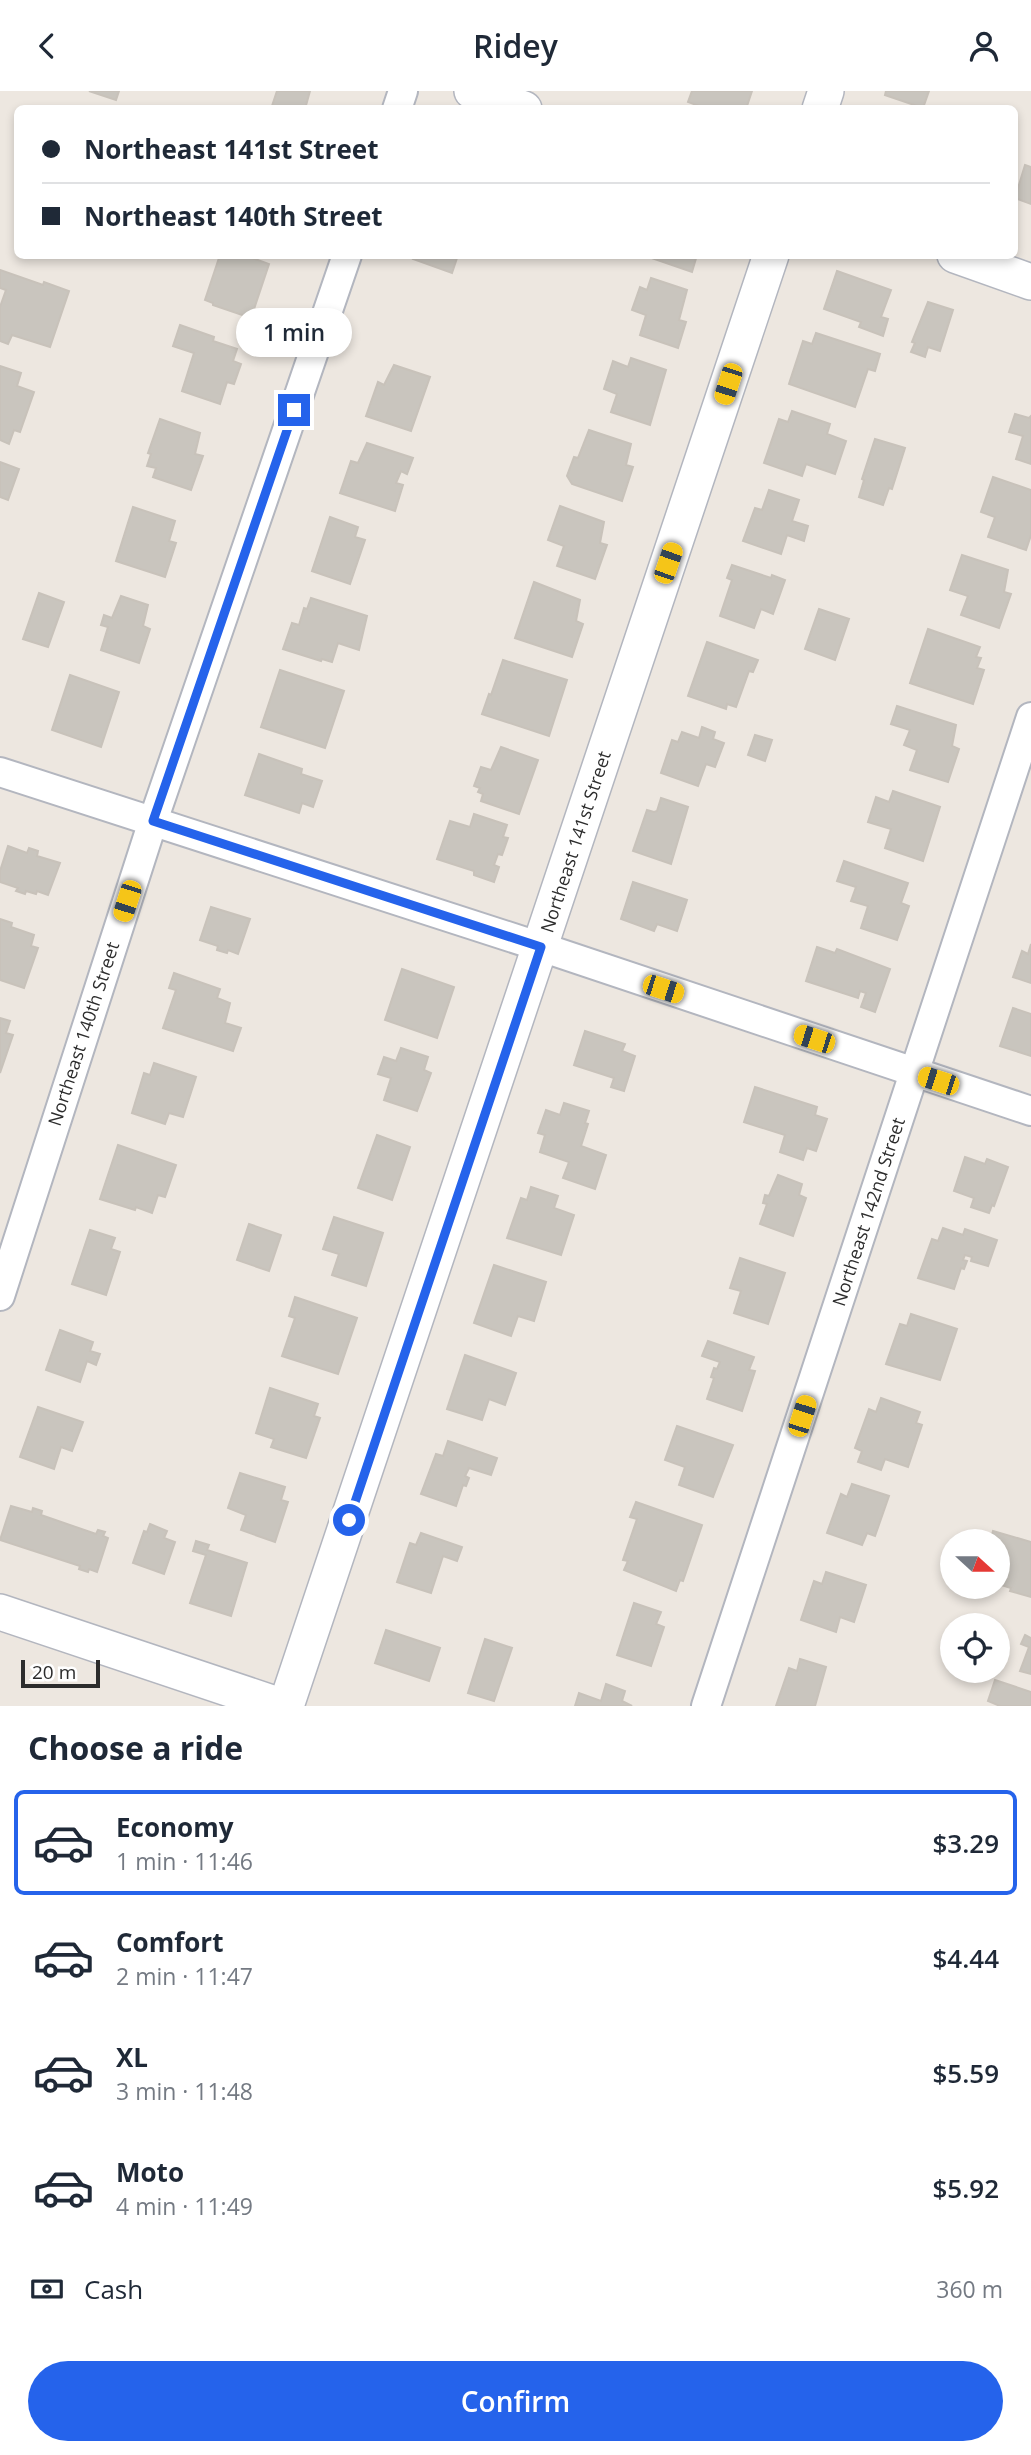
<!DOCTYPE html>
<html lang="en">
<head>
<meta charset="utf-8">
<style>
  :root { --surface:#fff; --page:#f2f2f3; --text:#1f2937; --muted:#747a83; --line:#e0e1e3; --accent:#2563eb }
  body { margin:0; font-family:"Open Sans",sans-serif; background:var(--page); color:var(--text); height:100vh; display:flex; flex-direction:column; font-size:26px; white-space:nowrap }
  * { box-sizing:border-box; margin:0 }
  p { font-size:23px; color:var(--muted) }
  .icon { flex:none; width:38px; height:38px; fill:none; stroke:currentColor; stroke-width:2; stroke-linecap:round; stroke-linejoin:round }
  .map { position:relative; height:1615px; overflow:hidden }
  .details { display:flex; flex-direction:column; background:var(--surface); flex:1 }
  .details>* { flex:none }
  .guide { position:absolute; left:14px; top:14px; width:1004px; height:154px; border-radius:10px; box-shadow:0 4px 10px #0003; display:grid; align-content:center; height:154px; padding:0 28px; background:var(--surface) }
  .needle { width:46px; rotate:111deg }
  .buttons { position:absolute; left:940px; top:1438px; display:grid; gap:14px }
  .buttons a { display:grid; place-items:center; width:70px; height:70px; border-radius:50%; background:var(--surface); box-shadow:0 4px 10px #0003; font-size:35px }
  .scale { position:absolute; left:21px; bottom:18px; width:79px; box-sizing:border-box; padding-left:7px; border:4px solid #2c2c2c; border-top:0; font-size:19px; line-height:24px; white-space:nowrap; color:#2c2c2c; -webkit-text-stroke:5px #fff; paint-order:stroke }
  .end { position:absolute; width:32px; height:32px; margin:-16px; border:9px solid #2563eb; background:#fff; box-shadow:0 0 0 4px #fff }
  .from { border-radius:50% }
  .bubble { position:absolute; height:49px; border-radius:24px; background:var(--surface); box-shadow:0 4px 10px #0003; font-size:23px; font-weight:600; line-height:49px; text-align:center }
  .car { position:absolute; width:21px; height:42px; margin:-21px -10px; border-radius:9px; box-shadow:0 0 5px 2px #0007; background:linear-gradient(#f5c518 24%,#345 0 40%,#f5c518 0 76%,#345 0 86%,#f5c518 0) }
  .guide b { display:flex; align-items:center; gap:24px; height:66px; font-size:26px }
  .guide b+b { border-top:2px solid var(--line) }
  .guide i { width:18px; height:18px; background:var(--text) }
  ul { padding:0; list-style:none }
  li { display:flex; align-items:center; gap:21px; height:105px; margin:0 14px 10px; padding:0 14px; border:4px solid transparent; border-radius:10px }
  li div { flex:1 }
  li b { display:block; font-size:26px }
  li em { font-style:normal; font-weight:600 }
  li.current { border-color:var(--accent) }
  li>.icon { width:63px; height:63px; stroke-width:1.5 }
  h2 { padding:0 28px; font-size:32px; line-height:84px }
  .pay { display:flex; align-items:center; gap:18px; height:77px; padding:0 28px; font-size:26px }
  .pay p { margin-inline-start:auto }
  .primary-button { display:flex; gap:14px; margin-top:auto; padding:14px 28px }
  .primary-button a { flex:1; height:80px; border-radius:42px; background:var(--accent); color:#fff; font-size:28px; font-weight:600; line-height:80px; text-align:center }
  header { display:flex; justify-content:space-between; align-items:center; height:91px; padding:0 28px; background:var(--surface); font-size:32px; font-weight:600 }
  .map>svg:first-child { display:block }
</style>
</head>
<body>
<header><svg class="icon" aria-label="back" viewBox="0 0 24 24"><path d="M15 5l-7 7 7 7"/></svg>Ridey<svg class="icon" aria-label="person" viewBox="0 0 24 24"><circle cx="12" cy="8" r="4"/><path d="M4 21q1-7 8-7t8 7"/></svg></header>
<div class="map">
<svg width="1031" height="1615" viewBox="0 0 1031 1615">
  <rect width="100%" height="100%" fill="#ede7e0"/>
  <!-- building -->
  <g fill="#c9c5be" stroke="#c8c2ba" stroke-width="2">
    <path d="M89,0H119L116,9Z"/>
    <path d="M277,0H310L305,18H271Z"/>
    <path d="M692,0H752L746,18L724,15L723,18H707L688,11Z"/>
    <path d="M886,0H929L923,17L885,4Z"/>
    <path d="M1025,74L1031,76V113L1015,107Z"/>
    <path d="M220,164H244L269,173L251,227L213,214V212L205,209Z"/>
    <path d="M415,164H458L452,182L413,168Z"/>
    <path d="M643,164H697L692,181Z"/>
    <path d="M0,179L43,194L44,191L69,200L50,256L12,244L8,253L0,250V216L6,199L0,197Z"/>
    <path d="M837,180L891,199L881,226L888,228L883,245L859,236L861,231L824,218Z"/>
    <path d="M651,187L687,199L679,229L686,231L678,257L640,244L646,224L632,219L640,196L647,199Z"/>
    <path d="M928,211L953,219L940,260L928,256L925,266L911,261L915,252L912,251Z"/>
    <path d="M180,234L214,246L213,250L237,258L233,270L241,273L234,293L227,291L220,313L182,300L194,262L173,255Z"/>
    <path d="M816,242L880,263L875,280L868,278L855,316L789,293L803,250L812,253Z"/>
    <path d="M631,267L666,279L650,334L611,321L617,303L604,298L613,270L628,276Z"/>
    <path d="M394,274L430,286L411,340L366,325L378,291L384,294Z"/>
    <path d="M0,275L21,282L17,295L34,301L20,341L14,339L9,353L0,349Z"/>
    <path d="M792,320L830,333L827,343L846,350L835,383L806,373L802,385L764,372L779,328L788,331Z"/>
    <path d="M1015,323L1029,327L1031,325V373L1016,368L1023,345L1009,341Z"/>
    <path d="M160,328L200,342L195,363L203,365L191,399L153,386L156,377L147,375L151,363L148,362Z"/>
    <path d="M589,339L631,353L626,374L633,376L622,410L572,393L567,385L574,366L578,367Z"/>
    <path d="M875,348L905,357L892,398L889,397L883,414L859,406L864,389L862,388Z"/>
    <path d="M367,352L413,367L407,383L401,380L396,392L403,394L395,420L340,402L351,370L358,372Z"/>
    <path d="M0,371L19,378L8,409L0,406Z"/>
    <path d="M993,386L1031,399V444L1026,459L988,446L995,426L981,421Z"/>
    <path d="M769,399L799,409L792,430L808,435L804,450L787,444L781,463L743,450L755,417L762,419Z"/>
    <path d="M560,415L604,431L600,452L607,454L595,488L557,475L564,455L548,449Z"/>
    <path d="M133,416L175,430L169,450L176,452L165,486L116,470Z"/>
    <path d="M330,426L358,436L355,446L365,449L350,493L312,480Z"/>
    <path d="M962,464L1008,479L1004,501L1011,503L999,537L961,524L968,505L950,499Z"/>
    <path d="M732,474L771,487L772,484L785,489L773,523L761,518L754,537L720,525L732,489L727,487Z"/>
    <path d="M534,491L580,509L576,530L583,533L572,566L515,547Z"/>
    <path d="M39,502L64,511L48,556L23,548Z"/>
    <path d="M121,505L148,514L143,535L150,538L139,572L101,559L108,536L101,534L104,524L112,527Z"/>
    <path d="M311,507L367,525L359,559L338,552L332,571L322,568L321,570L283,558L292,532L299,534L304,517L307,518Z"/>
    <path d="M819,518L849,528L835,569L805,558Z"/>
    <path d="M928,538L980,556L976,566L981,567L977,577L984,579L973,613L910,592Z"/>
    <path d="M707,551L758,569L753,581L749,580L736,616L727,613L726,618L688,605Z"/>
    <path d="M503,569L567,589L549,645L482,623L489,603L491,604Z"/>
    <path d="M280,579L344,600L325,657L261,636Z"/>
    <path d="M70,584L119,601L101,656L52,639Z"/>
    <path d="M897,615L956,634L952,655L959,658L948,691L910,679L917,659L904,654L910,639L891,633Z"/>
    <path d="M702,636L715,641L713,648L724,652L715,676L706,673L698,695L661,682L672,649L678,651L682,641L699,647Z"/>
    <path d="M755,644L772,649L765,670L748,664Z"/>
    <path d="M501,656L538,669L519,723L481,710L483,703L478,701L480,697L474,695L481,676L491,679Z"/>
    <path d="M259,663L302,678L301,683L322,690L313,716L302,712L299,722L245,704Z"/>
    <path d="M893,700L940,716L923,770L885,757L891,738L868,731L876,706L889,711Z"/>
    <path d="M661,707L688,716L671,773L633,760L647,719L654,721L657,720Z"/>
    <path d="M474,723L507,734L503,746L508,747L502,764L498,763L494,774L499,776L494,791L474,784V780L437,768L450,730L470,736Z"/>
    <path d="M8,755L27,762L29,757L38,760L37,765L60,772L48,804L37,800L36,803L26,800L25,803L16,800L18,797L0,791V780Z"/>
    <path d="M844,770L908,792L901,812L909,815L897,849L861,837L868,815L851,810L856,796L837,790Z"/>
    <path d="M633,791L687,809L677,840L657,833L654,840L621,828Z"/>
    <path d="M211,816L250,828L238,863L228,859L227,862L217,859L218,855L200,849Z"/>
    <path d="M0,828L12,832L11,836L34,844L31,855L38,857L24,897L0,889Z"/>
    <path d="M1031,853V892L1013,886L1022,860L1028,863Z"/>
    <path d="M817,856L835,862L837,858L890,878L875,921L861,916L866,902L860,900L858,907L806,890Z"/>
    <path d="M402,878L454,896L437,947L385,929Z"/>
    <path d="M174,882L220,898L217,907L230,912L225,932L241,937L233,960L163,937L176,899L169,897Z"/>
    <path d="M1013,917L1031,923V965L1000,955Z"/>
    <path d="M0,927L10,930L6,942L13,944L0,982Z"/>
    <path d="M585,940L625,953L622,960L635,965L624,1000L611,996L614,987L574,974Z"/>
    <path d="M401,957L428,966L424,979L431,982L417,1020L384,1009L391,987L378,983L384,966L396,970Z"/>
    <path d="M154,972L196,986L183,1026L169,1022L165,1033L132,1022L144,982L150,984Z"/>
    <path d="M755,996L817,1016L815,1024L827,1028L816,1060L807,1057L803,1069L780,1061L785,1044L744,1031Z"/>
    <path d="M564,1012L589,1020L585,1032L588,1033L581,1055L606,1064L595,1098L563,1087L569,1071L540,1061L545,1044L538,1042L546,1019L560,1024Z"/>
    <path d="M377,1044L410,1056L392,1109L358,1097Z"/>
    <path d="M118,1054L176,1074L165,1106L158,1104L152,1122L136,1116L135,1119L100,1108Z"/>
    <path d="M965,1066L985,1073L987,1068L1008,1076L994,1115L992,1114L989,1122L971,1116L974,1107L954,1100Z"/>
    <path d="M778,1084L802,1093L799,1104L806,1107L793,1145L760,1133L767,1113L763,1112L765,1104L769,1105Z"/>
    <path d="M531,1096L558,1105L554,1117L574,1124L561,1164L507,1147L521,1107L527,1109Z"/>
    <path d="M334,1126L383,1142L366,1195L332,1184L339,1163L323,1158Z"/>
    <path d="M249,1133L281,1144L269,1180L237,1169Z"/>
    <path d="M943,1137L963,1144L965,1138L997,1149L988,1175L971,1170L972,1166L965,1164L963,1169L967,1170L964,1178L961,1177L954,1198L918,1187L932,1148L938,1150Z"/>
    <path d="M90,1139L115,1147L111,1158L120,1161L106,1204L72,1193Z"/>
    <path d="M740,1167L785,1182L768,1233L734,1222L741,1200L730,1197Z"/>
    <path d="M494,1174L546,1191L534,1230L518,1225L511,1245L474,1232Z"/>
    <path d="M295,1206L357,1227L338,1283L282,1265L295,1227L289,1225Z"/>
    <path d="M911,1223L957,1238L940,1289L886,1273L900,1233L907,1235Z"/>
    <path d="M60,1239L93,1251L90,1260L100,1263L96,1274L87,1270L80,1291L46,1279Z"/>
    <path d="M708,1250L754,1266L749,1279L755,1280L742,1320L707,1308L714,1287L711,1286L714,1277L717,1278L720,1271L702,1265Z"/>
    <path d="M465,1264L516,1282L505,1314L489,1308L482,1329L447,1318Z"/>
    <path d="M270,1297L318,1313L314,1325L320,1327L306,1367L271,1356L274,1348L256,1342Z"/>
    <path d="M881,1307L920,1321L916,1332L922,1334L908,1376L885,1368L881,1379L858,1371L862,1360L855,1357L869,1318L876,1321Z"/>
    <path d="M38,1316L83,1331L72,1360L61,1356L54,1378L20,1366Z"/>
    <path d="M677,1335L733,1354L713,1406L679,1394L685,1376L665,1369Z"/>
    <path d="M448,1350L497,1367L491,1384L469,1377L465,1385L469,1387L466,1395L463,1394L456,1415L421,1403L436,1363L443,1365Z"/>
    <path d="M240,1382L285,1396L281,1409L288,1411L275,1451L241,1439L246,1424L228,1417Z"/>
    <path d="M852,1393L889,1405L875,1445L867,1442L862,1454L827,1442L841,1403L847,1406Z"/>
    <path d="M636,1411L702,1434L683,1490L680,1489L676,1500L624,1479L628,1470L623,1469L637,1428L630,1426Z"/>
    <path d="M11,1415L32,1421L33,1417L42,1420L41,1424L96,1443L98,1439L105,1441L103,1445L108,1447L97,1481L89,1478L88,1481L79,1478L80,1475L0,1449Z"/>
    <path d="M150,1433L167,1440L164,1447L175,1451L164,1483L133,1472L144,1440L147,1441Z"/>
    <path d="M993,1440L1031,1451V1506L1010,1500L1011,1497L998,1493L999,1487L998,1486V1451H990Z"/>
    <path d="M421,1442L462,1456L457,1470L443,1465L431,1502L397,1491L410,1452L416,1454Z"/>
    <path d="M196,1450L209,1454L207,1459L247,1472L231,1525L190,1512L206,1464L193,1460Z"/>
    <path d="M826,1481L866,1494L854,1531L840,1526L836,1541L801,1529L814,1490L822,1493Z"/>
    <path d="M634,1512L661,1521L656,1533L664,1536L651,1575L617,1564Z"/>
    <path d="M386,1539L440,1557L429,1590L375,1572Z"/>
    <path d="M1025,1544L1031,1547V1583L1020,1580L1029,1556L1021,1553Z"/>
    <path d="M485,1548L512,1557L494,1610L468,1602Z"/>
    <path d="M800,1568L826,1576L815,1615H776L789,1577L797,1580Z"/>
    <path d="M995,1589L1031,1601V1615H1000L988,1610Z"/>
    <path d="M606,1593L625,1600L622,1610L632,1615H575L579,1602L601,1610Z"/>
  </g>
  <g fill="none" stroke-linecap="round" stroke-linejoin="round">
    <defs>
      <g id="minor">
        <path d="M397,18L403,0"/>
        <path d="M0,681L541,856L1031,1020"/>
        <path d="M0,1205L153,730L347,164"/>
        <path d="M706,1615L1031,626"/>
      </g>
      <g id="tertiary">
        <path d="M472,0L524,18"/>
        <path d="M820,18L826,0"/>
        <path d="M955,164L1031,191"/>
        <path d="M0,1521L281,1615"/>
        <path d="M286,1615L771,164"/>
      </g>
    </defs>
    <!-- minor casing -->
    <use href="#minor" stroke="#b3b6bf" stroke-width="32"/>
    <!-- tertiary casing -->
    <use href="#tertiary" stroke="#b3b6bf" stroke-width="38"/>
    <!-- minor -->
    <use href="#minor" stroke="#fff" stroke-width="28"/>
    <!-- tertiary -->
    <use href="#tertiary" stroke="#fff" stroke-width="35"/>
  </g>
  <g fill="none" stroke-linecap="round" stroke-linejoin="round">
    <!-- route -->
    <path stroke="#2563eb" stroke-width="9" d="M294,319L153,730L541,856L349,1429"/>
  </g>
  <g text-anchor="middle" stroke-width="6" stroke-linejoin="round" paint-order="stroke">
    <!-- street labels -->
    <g font-size="18" fill="#2c2c2c" stroke="#fff">
      <text transform="translate(576 751) rotate(-72)" y="6">Northeast 141st Street</text>
      <text transform="translate(84 943) rotate(-72)" y="6">Northeast 140th Street</text>
      <text transform="translate(869 1121) rotate(-72)" y="6">Northeast 142nd Street</text>
    </g>
  </g>
</svg>
<div class="buttons">
<a><svg class="needle" viewBox="-14 -14 28 28"><path d="M0-13l5 13h-10z" fill="#e53935"/><path d="M0 13l5-13h-10z" fill="#747a83"/></svg></a>
<a><svg class="icon" aria-label="locate" viewBox="0 0 24 24"><circle cx="12" cy="12" r="6"/><path d="M12 2v4M12 18v4M2 12h4M18 12h4"/></svg></a>
</div>
<div class="scale">20 m</div>
<i class="end from" style="left:349px;top:1429px"></i>
<i class="end" style="left:294px;top:319px"></i>
<div class="bubble" style="left:236px;top:217px;width:116px">1 min</div>
<i class="car" style="left:728px;top:293px;rotate:198deg"></i>
<i class="car" style="left:668px;top:472px;rotate:19deg"></i>
<i class="car" style="left:127px;top:810px;rotate:198deg"></i>
<i class="car" style="left:663px;top:898px;rotate:108deg"></i>
<i class="car" style="left:814px;top:948px;rotate:288deg"></i>
<i class="car" style="left:938px;top:990px;rotate:288deg"></i>
<i class="car" style="left:802px;top:1325px;rotate:18deg"></i>
<div class="guide">
<b><i class="from"></i>Northeast 141st Street</b>
<b><i></i>Northeast 140th Street</b>
</div>
</div>
<section class="details">
<h2>Choose a ride</h2>
<ul>
<li class="current"><svg class="icon" aria-label="car" viewBox="0 0 24 24"><path d="M5 17H2v-5l4-1 3-4h7l3 4 3 1v5h-3M9 17h6M6 11h13"/><circle cx="7" cy="17" r="2"/><circle cx="17" cy="17" r="2"/></svg><div><b>Economy</b><p>1 min · 11:46</p></div><em>$3.29</em></li>
<li><svg class="icon" aria-label="car" viewBox="0 0 24 24"><path d="M5 17H2v-5l4-1 3-4h7l3 4 3 1v5h-3M9 17h6M6 11h13"/><circle cx="7" cy="17" r="2"/><circle cx="17" cy="17" r="2"/></svg><div><b>Comfort</b><p>2 min · 11:47</p></div><em>$4.44</em></li>
<li><svg class="icon" aria-label="car" viewBox="0 0 24 24"><path d="M5 17H2v-5l4-1 3-4h7l3 4 3 1v5h-3M9 17h6M6 11h13"/><circle cx="7" cy="17" r="2"/><circle cx="17" cy="17" r="2"/></svg><div><b>XL</b><p>3 min · 11:48</p></div><em>$5.59</em></li>
<li><svg class="icon" aria-label="car" viewBox="0 0 24 24"><path d="M5 17H2v-5l4-1 3-4h7l3 4 3 1v5h-3M9 17h6M6 11h13"/><circle cx="7" cy="17" r="2"/><circle cx="17" cy="17" r="2"/></svg><div><b>Moto</b><p>4 min · 11:49</p></div><em>$5.92</em></li>
</ul>
<div class="pay"><svg class="icon" aria-label="cash" viewBox="0 0 24 24"><path d="M3 7h18v10H3z"/><circle cx="12" cy="12" r="2"/></svg>Cash<p>360 m</p></div>
<div class="primary-button"><a>Confirm</a></div>
</section>
</body>
</html>
